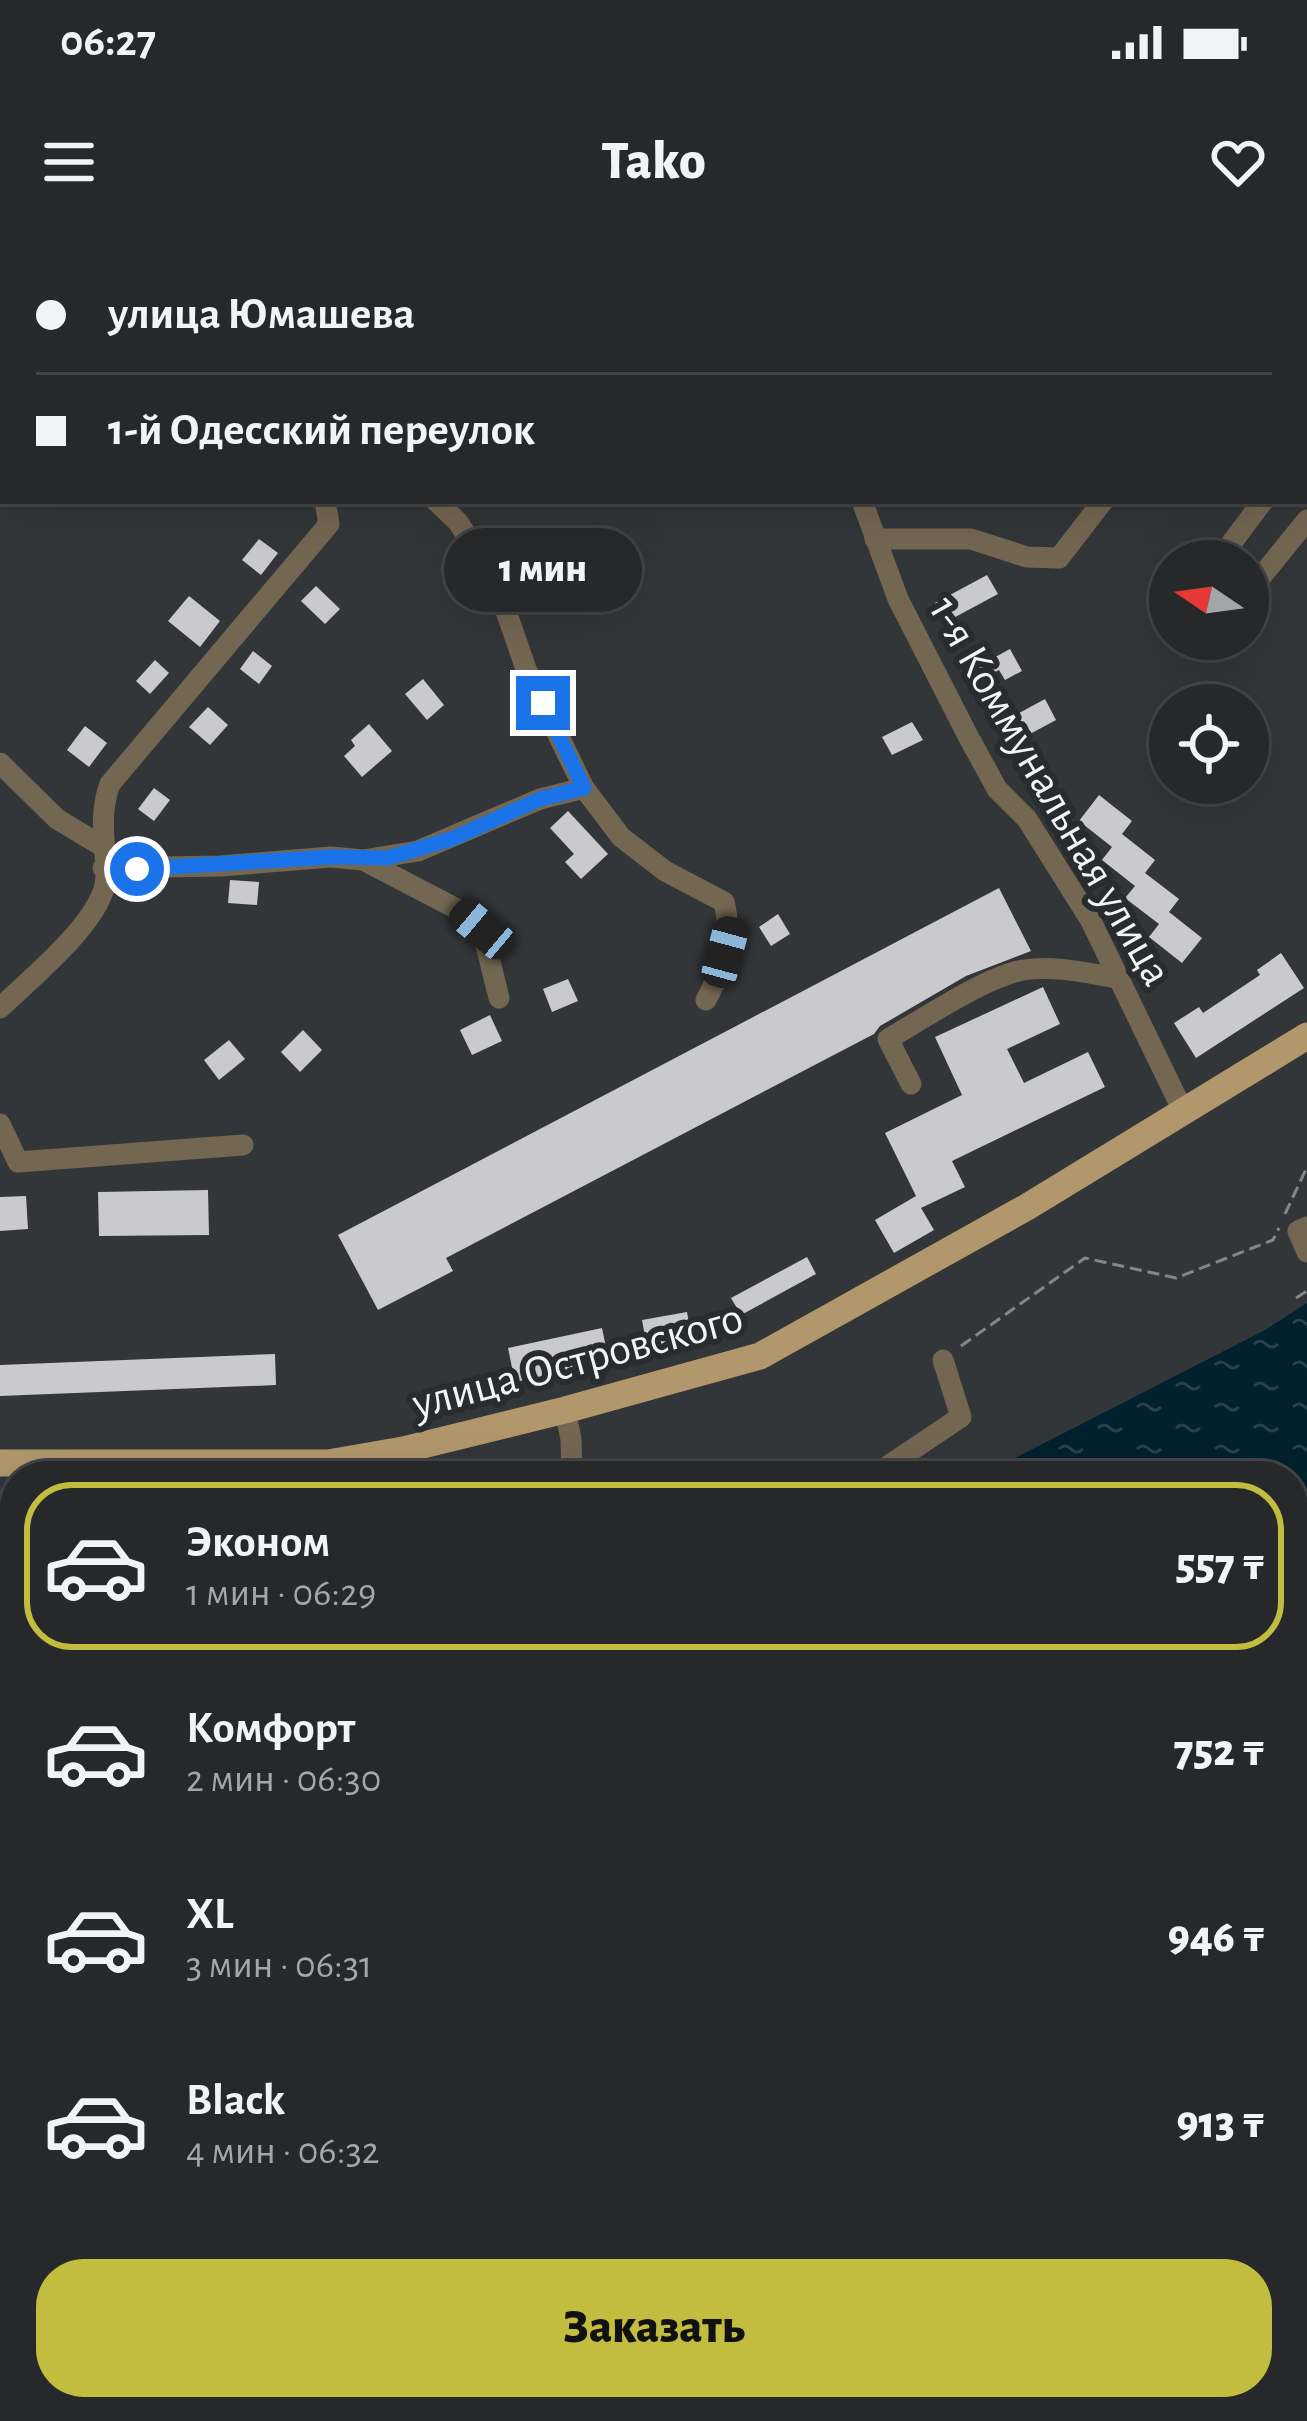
<!DOCTYPE html>
<html lang="ru">
<head>
<meta charset="utf-8">
<style>
  :root { --surface:#26282a; --page:#323436; --text:#f1f3f6; --muted:#a4a6a8; --line:#424447; --accent:#c2bd3f }
  body { margin:0; font-family:"Alegreya Sans",sans-serif; background:var(--page); color:var(--text); height:100vh; display:flex; flex-direction:column; font-size:45px; white-space:nowrap }
  * { box-sizing:border-box; margin:0 }
  p { font-size:39px; color:var(--muted) }
  .icon { flex:none; width:66px; height:66px; fill:none; stroke:currentColor; stroke-width:2; stroke-linecap:round; stroke-linejoin:round }
  .map { position:relative; flex:1; overflow:hidden }
  .panel { position:absolute; left:0px; top:1221px; width:1308px; height:960px; display:flex; flex-direction:column; background:var(--surface); border-radius:48px 48px 0 0; box-shadow:0 12px 48px #0002,0 0 0 3px var(--line) }
  .panel>* { flex:none }
  .hud { position:absolute; left:0px; top:0px; width:1308px; height:264px; box-shadow:0 12px 48px #0002,0 0 0 3px var(--line); display:grid; align-content:center; height:264px; padding:0 36px; background:var(--surface) }
  .needle { width:78px; rotate:283deg }
  .buttons { position:absolute; left:1149px; top:300px; display:grid; gap:24px }
  .buttons a { display:grid; place-items:center; width:120px; height:120px; border-radius:50%; background:var(--surface); box-shadow:0 12px 48px #0002,0 0 0 3px var(--line); font-size:60px }
  .end { position:absolute; width:54px; height:54px; margin:-27px; border:15px solid #1a73e8; background:#fff; box-shadow:0 0 0 6px #fff }
  .from { border-radius:50% }
  .bubble { position:absolute; height:84px; border-radius:42px; background:var(--surface); box-shadow:0 12px 48px #0002,0 0 0 3px var(--line); font-size:39px; font-weight:800; line-height:84px; text-align:center }
  .car { position:absolute; width:36px; height:72px; margin:-36px -18px; border-radius:15px; box-shadow:0 0 9px 3px #0007; background:linear-gradient(#222 24%,#8ab4d8 0 40%,#222 0 76%,#8ab4d8 0 86%,#222 0) }
  .hud b { display:flex; align-items:center; gap:42px; height:114px; font-size:45px }
  .hud b+b { border-top:3px solid var(--line) }
  .hud i { width:30px; height:30px; background:var(--text) }
  ul { padding:21px 0 0; list-style:none }
  li { display:flex; align-items:center; gap:36px; height:168px; margin:0 24px 18px; padding:0 12px; border:6px solid transparent; border-radius:48px }
  li div { flex:1 }
  li b { display:block; font-size:45px }
  li em { font-style:normal; font-weight:800 }
  li.on { border-color:var(--accent) }
  li>.icon { width:108px; height:108px; stroke-width:1.5 }
  .cta { display:flex; gap:24px; margin-top:auto; padding:24px 36px }
  .cta a { flex:1; height:138px; border-radius:48px; background:var(--accent); color:#111; font-size:48px; font-weight:800; line-height:138px; text-align:center }
  .status { display:flex; justify-content:space-between; align-items:center; height:84px; padding:0 60px; background:var(--surface); direction:ltr }
  .status svg { height:33px; fill:currentColor }
  header { display:flex; justify-content:space-between; align-items:center; height:156px; padding:0 36px; background:var(--surface); font-size:54px; font-weight:800 }
  .map>svg:first-child { display:block }
</style>
</head>
<body>
<div class="status"><b>06:27</b><svg viewBox="0 0 49 12"><path d="M0 12V9h3v3zM5 12V6h3v6zM10 12V3h3v9zM15 12V0h3v12zM26 1h20v11H26zM47 4h2v5h-2z"/></svg></div>
<header><svg class="icon" aria-label="menu" viewBox="0 0 24 24"><path d="M4 6h16M4 12h16M4 18h16"/></svg>Tako<svg class="icon" aria-label="heart" viewBox="0 0 24 24"><path d="M12 20l-8-8c-3-5 5-10 8-4 3-6 11-1 8 4z"/></svg></header>
<div class="map">
<svg width="1307" height="2181" viewBox="0 0 1307 2181">
  <defs>
    <pattern id="water-ripples" width="26" height="14" patternUnits="userSpaceOnUse" patternTransform="scale(3)"><rect width="26" height="14" fill="#00212d"/><path d="M2 4q2-2 4 0t4 0M15 11q2-2 4 0t4 0" fill="none" stroke="#26424c"/></pattern>
  </defs>
  <rect width="100%" height="100%" fill="#333638"/>
  <!-- grass -->
  <g fill="#1f5036">
    <path d="M1307,1730V2019L1301,2037L1293,2042V1733Z"/>
    <path d="M522,2166H1125L1104,2181H474Z"/>
  </g>
  <!-- water -->
  <g fill="url(#water-ripples)">
    <path d="M1307,1063V1730L1293,1733V1236H980L1265,1090Z"/>
    <path d="M15,1987V2166H522L474,2181H0V1995Z"/>
    <path d="M1307,2019V2181H1104L1125,2166H1293V2042L1301,2036Z"/>
  </g>
  <!-- building -->
  <g fill="#cacace">
    <path d="M259,299L278,313L261,335L242,320Z"/>
    <path d="M987,335L998,354L946,382L935,363Z"/>
    <path d="M316,346L340,369L325,384L301,361Z"/>
    <path d="M189,356L220,381L200,407L168,381Z"/>
    <path d="M1010,409L1022,431L1005,440L999,430L970,445L964,434Z"/>
    <path d="M253,411L272,426L259,444L240,429Z"/>
    <path d="M155,420L169,433L150,454L136,441Z"/>
    <path d="M423,439L444,465L427,480L405,454Z"/>
    <path d="M1045,459L1056,480L1015,502L1007,487L1011,485L1008,479Z"/>
    <path d="M208,467L228,485L210,505L189,487Z"/>
    <path d="M912,482L923,500L892,515L882,497Z"/>
    <path d="M369,484L392,511L362,537L344,516L355,506L351,500Z"/>
    <path d="M85,486L107,503L89,527L67,510Z"/>
    <path d="M154,548L170,560L154,581L138,569Z"/>
    <path d="M1099,555L1132,581L1122,594L1155,620L1145,633L1179,659L1169,672L1202,698L1182,723L1149,697L1159,684L1125,658L1135,646L1102,620L1112,607L1079,581Z"/>
    <path d="M568,571L608,614L581,639L565,622L574,614L550,588Z"/>
    <path d="M230,640L259,642L257,665L228,663Z"/>
    <path d="M999,648L1031,711L966,736L880,786L874,794L446,1018L453,1031L378,1070L338,995Z"/>
    <path d="M778,674L790,694L771,706L759,687Z"/>
    <path d="M1281,713L1304,748L1196,818L1174,783L1199,767L1203,773L1260,735L1257,730Z"/>
    <path d="M568,739L578,761L552,772L543,749Z"/>
    <path d="M1043,747L1060,784L1007,809L1024,843L1088,812L1105,847L952,921L965,947L921,968L934,990L894,1013L875,980L916,956L885,893L962,855L935,797Z"/>
    <path d="M490,775L502,801L472,815L460,790Z"/>
    <path d="M303,790L322,810L300,832L281,812Z"/>
    <path d="M229,800L245,819L219,840L204,820Z"/>
    <path d="M208,950L209,995L99,996L98,952Z"/>
    <path d="M26,956L28,989L0,991V957Z"/>
    <path d="M807,1017L816,1034L741,1075L731,1058Z"/>
    <path d="M687,1072L693,1105L648,1113L642,1080Z"/>
    <path d="M602,1088L609,1122L515,1142L508,1108Z"/>
    <path d="M275,1114L276,1145L0,1156V1125Z"/>
    <path d="M15,1404V1442L0,1448V1410Z"/>
    <path d="M15,1477V1515L0,1521V1483Z"/>
    <path d="M15,1621V1702L0,1667V1628Z"/>
  </g>
  <g fill="none" stroke-linecap="round" stroke-linejoin="round">
    <!-- path -->
    <g stroke="#848688" stroke-width="3" stroke-dasharray="12 6" stroke-linecap="butt">
      <path d="M793,0V3"/>
      <path d="M1285,974L1307,927"/>
      <path d="M1296,1058L1307,1051"/>
      <path d="M961,1106L1085,1018L1176,1038L1273,1000L1279,988"/>
    </g>
    <!-- minor -->
    <g stroke="#746752" stroke-width="21">
      <path d="M487,0L495,3"/>
      <path d="M1050,0L1054,3"/>
      <path d="M0,131L3,132"/>
      <path d="M1305,159L1307,160"/>
      <path d="M1305,206L1307,203"/>
      <path d="M436,261L458,282L496,342L526,429L584,548"/>
      <path d="M862,261L898,359L967,494L997,549L1027,579L1091,681L1184,873"/>
      <path d="M875,299H971L1027,317L1059,318L1103,261"/>
      <path d="M1218,321L1263,261"/>
      <path d="M1248,353L1307,280"/>
      <path d="M0,523L57,579L102,606"/>
      <path d="M363,620L418,611L540,559L584,548L621,597L665,631L724,662C733,696 723,729 706,760"/>
      <path d="M103,628L221,626L331,617L363,620L457,669L482,689L499,758"/>
      <path d="M0,768C29,740 105,679 106,637C106,604 98,576 110,544L329,284L325,261"/>
      <path d="M911,844L888,799C923,779 985,737 1023,730C1054,725 1087,733 1117,738"/>
      <path d="M0,884L18,922L243,905"/>
      <path d="M1307,987L1298,991L1307,1012"/>
      <path d="M565,1170L571,1199L572,1236"/>
      <path d="M873,1236L961,1177L943,1120"/>
      <path d="M0,1832L15,1818"/>
      <path d="M0,1875L15,1861"/>
    </g>
    <!-- major -->
    <path stroke="#b2976c" stroke-width="27" d="M0,1223H328L403,1210L565,1170L760,1116L1027,967L1307,796"/>
  </g>
  <g fill="none" stroke-linecap="round" stroke-linejoin="round">
    <!-- route -->
    <path stroke="#1a73e8" stroke-width="15" d="M137,629L331,617L388,618L454,598L540,559L584,548L543,463"/>
  </g>
  <g text-anchor="middle" stroke-width="12" stroke-linejoin="round" paint-order="stroke">
    <!-- street labels -->
    <g font-size="45" fill="#f3f4f6" stroke="#292c2e">
      <text transform="translate(1052 550) rotate(60)" y="16">1-я Коммунальная улица</text>
      <text transform="translate(577 1119) rotate(-15)" y="16">улица Островского</text>
    </g>
  </g>
</svg>
<div class="buttons">
<a><svg class="needle" viewBox="-14 -14 28 28"><path d="M0-13l5 13h-10z" fill="#e53935"/><path d="M0 13l5-13h-10z" fill="#a4a6a8"/></svg></a>
<a><svg class="icon" aria-label="locate" viewBox="0 0 24 24"><circle cx="12" cy="12" r="6"/><path d="M12 2v4M12 18v4M2 12h4M18 12h4"/></svg></a>
</div>
<i class="end from" style="left:137px;top:629px"></i>
<i class="end" style="left:543px;top:463px"></i>
<div class="bubble" style="left:444px;top:288px;width:198px">1 мин</div>
<i class="car" style="left:482px;top:689px;rotate:310deg"></i>
<i class="car" style="left:725px;top:712px;rotate:15deg"></i>
<div class="hud">
<b><i class="from"></i>улица Юмашева</b>
<b><i></i>1-й Одесский переулок</b>
</div>
<section class="panel">
<ul>
<li class="on"><svg class="icon" aria-label="car" viewBox="0 0 24 24"><path d="M5 17H2v-5l4-1 3-4h7l3 4 3 1v5h-3M9 17h6M6 11h13"/><circle cx="7" cy="17" r="2"/><circle cx="17" cy="17" r="2"/></svg><div><b>Эконом</b><p>1 мин · 06:29</p></div><em>557 ₸</em></li>
<li><svg class="icon" aria-label="car" viewBox="0 0 24 24"><path d="M5 17H2v-5l4-1 3-4h7l3 4 3 1v5h-3M9 17h6M6 11h13"/><circle cx="7" cy="17" r="2"/><circle cx="17" cy="17" r="2"/></svg><div><b>Комфорт</b><p>2 мин · 06:30</p></div><em>752 ₸</em></li>
<li><svg class="icon" aria-label="car" viewBox="0 0 24 24"><path d="M5 17H2v-5l4-1 3-4h7l3 4 3 1v5h-3M9 17h6M6 11h13"/><circle cx="7" cy="17" r="2"/><circle cx="17" cy="17" r="2"/></svg><div><b>XL</b><p>3 мин · 06:31</p></div><em>946 ₸</em></li>
<li><svg class="icon" aria-label="car" viewBox="0 0 24 24"><path d="M5 17H2v-5l4-1 3-4h7l3 4 3 1v5h-3M9 17h6M6 11h13"/><circle cx="7" cy="17" r="2"/><circle cx="17" cy="17" r="2"/></svg><div><b>Black</b><p>4 мин · 06:32</p></div><em>913 ₸</em></li>
</ul>
<div class="cta"><a>Заказать</a></div>
</section>
</div>
</body>
</html>
